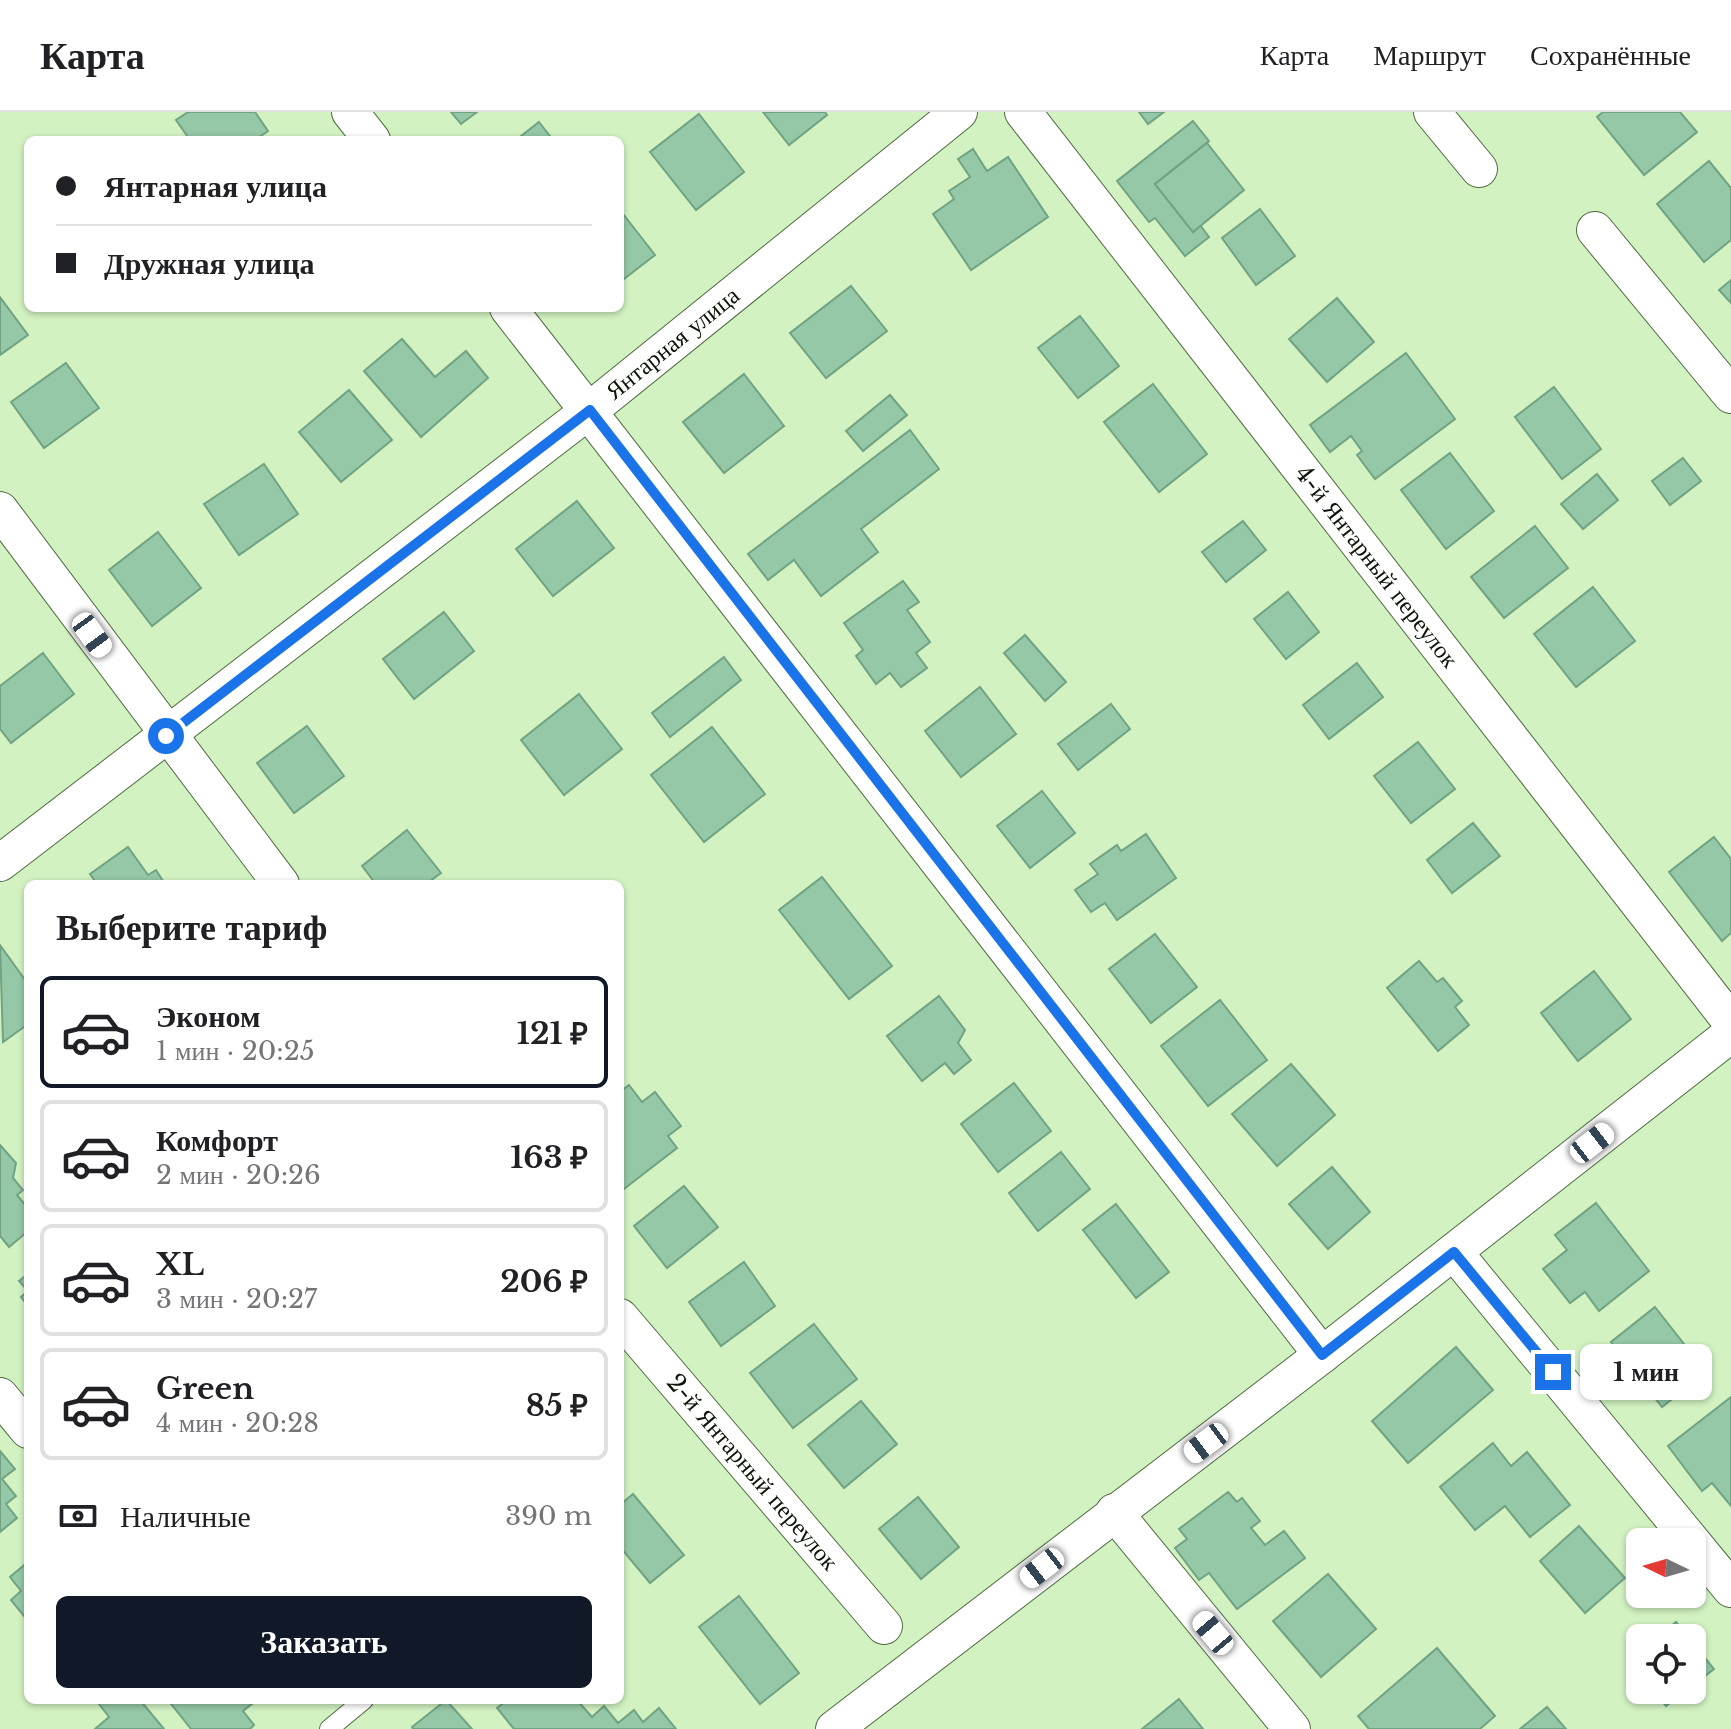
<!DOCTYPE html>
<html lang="ru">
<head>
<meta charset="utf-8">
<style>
  :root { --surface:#fff; --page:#f2f2f2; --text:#202124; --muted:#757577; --line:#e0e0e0; --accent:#111827 }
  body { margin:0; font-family:"Libre Baskerville",serif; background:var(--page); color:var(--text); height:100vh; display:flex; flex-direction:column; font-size:30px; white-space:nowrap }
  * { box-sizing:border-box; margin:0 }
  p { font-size:26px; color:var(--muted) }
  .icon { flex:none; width:44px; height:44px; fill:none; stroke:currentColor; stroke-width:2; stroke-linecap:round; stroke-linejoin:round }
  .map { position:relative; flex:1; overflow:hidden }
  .side { position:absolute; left:24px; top:768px; width:600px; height:824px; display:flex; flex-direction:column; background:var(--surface); border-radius:12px; box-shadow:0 2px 6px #0004 }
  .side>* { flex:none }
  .hud { position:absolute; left:24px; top:24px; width:600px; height:176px; border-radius:12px; box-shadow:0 2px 6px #0004; display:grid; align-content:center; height:176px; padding:0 32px; background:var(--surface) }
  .needle { width:52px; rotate:275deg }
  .tools { position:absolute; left:1626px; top:1416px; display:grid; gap:16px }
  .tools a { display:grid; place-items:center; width:80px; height:80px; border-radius:12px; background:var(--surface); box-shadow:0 2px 6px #0004; font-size:40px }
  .end { position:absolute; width:36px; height:36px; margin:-18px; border:10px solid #1a73e8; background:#fff; box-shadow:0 0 0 4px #fff }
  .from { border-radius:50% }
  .bubble { position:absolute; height:56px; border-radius:12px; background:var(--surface); box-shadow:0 2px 6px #0004; font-size:26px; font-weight:700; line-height:56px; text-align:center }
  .car { position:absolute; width:24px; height:48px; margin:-24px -12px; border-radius:10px; box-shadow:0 0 6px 2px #0007; background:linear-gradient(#fff 24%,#345 0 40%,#fff 0 76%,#345 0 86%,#fff 0) }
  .hud b { display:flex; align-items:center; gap:28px; height:76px; font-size:30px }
  .hud b+b { border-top:2px solid var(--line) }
  .hud i { width:20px; height:20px; background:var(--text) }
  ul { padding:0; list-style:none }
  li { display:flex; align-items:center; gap:24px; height:112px; margin:0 16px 12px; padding:0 16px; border:4px solid var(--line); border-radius:12px }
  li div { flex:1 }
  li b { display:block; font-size:30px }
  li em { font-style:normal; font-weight:700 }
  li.on { border-color:var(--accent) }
  li>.icon { width:72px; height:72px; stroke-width:1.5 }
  h2 { padding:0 32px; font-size:36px; line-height:96px }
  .pay { display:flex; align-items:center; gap:20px; height:88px; padding:0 32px; font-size:30px }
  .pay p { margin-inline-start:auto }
  .cta { display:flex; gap:16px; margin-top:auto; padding:16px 32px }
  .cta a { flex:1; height:92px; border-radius:12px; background:var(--accent); color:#fff; font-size:32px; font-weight:700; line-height:92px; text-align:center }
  header { display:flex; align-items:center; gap:48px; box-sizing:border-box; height:112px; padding:0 40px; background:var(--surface); border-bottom:2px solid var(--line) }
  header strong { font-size:38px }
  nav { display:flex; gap:44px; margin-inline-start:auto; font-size:28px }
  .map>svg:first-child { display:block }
</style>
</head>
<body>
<header>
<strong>Карта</strong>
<nav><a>Карта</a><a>Маршрут</a><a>Сохранённые</a></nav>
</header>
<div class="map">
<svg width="1731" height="1617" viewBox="0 0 1731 1617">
  <rect width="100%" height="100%" fill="#d2f2c2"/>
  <!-- building -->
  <g fill="#95c8a6" stroke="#71a383" stroke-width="2">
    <path d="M188,0H255L268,19L255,28H190L176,8Z"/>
    <path d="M451,0H477L461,12Z"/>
    <path d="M763,0H825L827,3L789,33Z"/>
    <path d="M1139,0H1164L1148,12Z"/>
    <path d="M1603,0H1680L1697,20L1644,63L1597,5Z"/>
    <path d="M699,2L744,60L696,98L650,40Z"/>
    <path d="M1193,9L1209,29L1155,72L1193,120L1200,113L1209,125L1185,144L1155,106L1149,110L1117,69Z"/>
    <path d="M539,10L553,28H516Z"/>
    <path d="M1207,31L1244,78L1193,120L1155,72Z"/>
    <path d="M973,37L987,59L1008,45L1048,105L971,158L933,102L954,87L949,79L970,65L958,47Z"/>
    <path d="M1709,49L1731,76V128L1704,150L1657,92Z"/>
    <path d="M1260,97L1295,144L1256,173L1222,126Z"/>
    <path d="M620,98L655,143L620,170Z"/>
    <path d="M1731,168V191L1719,178Z"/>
    <path d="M851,174L887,219L826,266L790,221Z"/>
    <path d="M0,185L28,223L0,243Z"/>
    <path d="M1337,186L1374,230L1327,270L1289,227Z"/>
    <path d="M1080,204L1119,254L1078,286L1038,236Z"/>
    <path d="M402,227L435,265L466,239L488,266L421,325L364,259Z"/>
    <path d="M1406,241L1455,307L1375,367L1357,343L1362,339L1351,324L1330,340L1310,313Z"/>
    <path d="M66,251L99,296L44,336L11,290Z"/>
    <path d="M744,262L784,314L724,361L683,310Z"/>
    <path d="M1153,272L1207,342L1159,380L1104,310Z"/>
    <path d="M1554,275L1601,337L1562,367L1515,305Z"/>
    <path d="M349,278L392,328L341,370L299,320Z"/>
    <path d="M890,283L907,303L863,339L846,319Z"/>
    <path d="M910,318L939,357L861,417L878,440L821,484L794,448L768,468L748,442Z"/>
    <path d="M1450,341L1494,399L1446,437L1401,378Z"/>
    <path d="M1683,346L1701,369L1670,393L1652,369Z"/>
    <path d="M264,352L298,402L239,443L204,392Z"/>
    <path d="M1597,362L1618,388L1583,417L1561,392Z"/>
    <path d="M577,389L614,436L553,484L516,437Z"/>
    <path d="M1243,409L1266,438L1226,470L1202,440Z"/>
    <path d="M1535,414L1568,456L1504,506L1471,465Z"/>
    <path d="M158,420L201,476L152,514L109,458Z"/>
    <path d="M903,469L919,490L907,498L930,530L916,541L927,556L901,575L890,561L876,572L856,544L863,538L844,511Z"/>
    <path d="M1593,475L1635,529L1576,575L1534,522Z"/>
    <path d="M1288,480L1319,520L1286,547L1254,507Z"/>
    <path d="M444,500L474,539L414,587L383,547Z"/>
    <path d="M1025,523L1066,570L1045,589L1004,541Z"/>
    <path d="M43,541L74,582L11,631L0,617V574Z"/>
    <path d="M724,545L741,568L670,625L652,601Z"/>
    <path d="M1357,551L1383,585L1329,627L1303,593Z"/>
    <path d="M980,575L1016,622L961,665L925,619Z"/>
    <path d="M579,582L622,637L564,683L521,628Z"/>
    <path d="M1111,592L1130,617L1078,658L1058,632Z"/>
    <path d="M307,614L344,664L294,701L257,651Z"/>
    <path d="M712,615L765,682L704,730L651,663Z"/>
    <path d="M1418,630L1455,677L1411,711L1374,664Z"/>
    <path d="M1042,679L1075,721L1030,756L997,714Z"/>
    <path d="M1473,711L1500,744L1452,781L1427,748Z"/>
    <path d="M407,718L441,761L426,772H376L362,754Z"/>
    <path d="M1146,722L1176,766L1117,808L1105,791L1091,800L1075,778L1098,762L1090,752L1117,733L1121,739Z"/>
    <path d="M1714,725L1731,747V821L1722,829L1669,760Z"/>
    <path d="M128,735L148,763L156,758L165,772H97L90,762Z"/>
    <path d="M822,765L892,854L849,887L779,798Z"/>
    <path d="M1155,822L1197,875L1151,911L1109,857Z"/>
    <path d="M0,833L28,872V912L3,930Z"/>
    <path d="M1419,849L1437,870L1443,866L1462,889L1455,895L1469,913L1438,939L1387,876Z"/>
    <path d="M1594,859L1631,907L1578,949L1541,901Z"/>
    <path d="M939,884L965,918L958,931L971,948L954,962L945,951L922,969L887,924Z"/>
    <path d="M1220,888L1267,948L1208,994L1161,934Z"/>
    <path d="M1291,952L1335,1003L1277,1054L1232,1002Z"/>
    <path d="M1014,971L1051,1019L998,1060L961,1012Z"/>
    <path d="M629,973L642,990L655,980L681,1014L668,1024L677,1036L620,1080V980Z"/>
    <path d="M0,1033L16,1051L13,1066L23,1078L17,1083L28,1096V1119L9,1135L0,1124Z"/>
    <path d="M1061,1040L1090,1077L1038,1119L1009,1081Z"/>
    <path d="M1332,1055L1370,1100L1328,1137L1289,1092Z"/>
    <path d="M684,1074L718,1115L667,1156L634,1114Z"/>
    <path d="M1596,1091L1649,1159L1599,1199L1585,1180L1570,1191L1543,1157L1567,1138L1555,1123Z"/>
    <path d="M1116,1092L1169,1160L1136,1186L1083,1118Z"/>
    <path d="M744,1150L775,1194L721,1234L689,1190Z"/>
    <path d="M28,1162V1194L21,1185L28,1179L19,1169Z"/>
    <path d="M1655,1195L1706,1260L1662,1295L1611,1230Z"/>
    <path d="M814,1212L857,1267L793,1316L750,1261Z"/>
    <path d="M1456,1235L1493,1278L1408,1351L1372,1309Z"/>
    <path d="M1731,1285V1394L1712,1371L1702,1379L1668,1334Z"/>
    <path d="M861,1289L897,1332L844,1376L808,1333Z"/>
    <path d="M1493,1331L1511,1354L1527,1340L1570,1393L1530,1425L1505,1394L1475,1418L1440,1375Z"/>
    <path d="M0,1339L15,1357L2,1367L16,1384L6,1392L17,1406L0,1420Z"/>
    <path d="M1228,1380L1237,1390L1242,1386L1260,1409L1251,1416L1265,1433L1284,1419L1305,1446L1237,1497L1209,1461L1199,1468L1175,1436L1187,1427L1179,1417Z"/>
    <path d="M633,1382L684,1443L650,1471L620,1435V1393Z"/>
    <path d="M918,1385L959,1435L921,1467L879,1417Z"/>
    <path d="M1579,1414L1625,1466L1585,1501L1540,1449Z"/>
    <path d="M28,1450V1509L11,1488L21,1479L10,1465Z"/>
    <path d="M1328,1462L1376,1517L1321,1565L1273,1509Z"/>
    <path d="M739,1484L799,1561L760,1592L699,1515Z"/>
    <path d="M1676,1510L1689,1526H1657Z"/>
    <path d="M1692,1530L1714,1557L1692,1574Z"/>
    <path d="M1437,1536L1495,1604L1480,1617H1369L1358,1604Z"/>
    <path d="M1640,1539V1562L1629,1548Z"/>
    <path d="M1653,1578H1686L1666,1594Z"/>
    <path d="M1179,1587L1203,1617H1142Z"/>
    <path d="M96,1588H140L164,1617H95L109,1605Z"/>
    <path d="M168,1588H257L243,1599L254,1613L250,1617H191Z"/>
    <path d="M446,1588L472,1617H413L412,1615Z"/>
    <path d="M507,1588H577L592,1605L604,1594L618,1611L634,1598L643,1610L659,1596L676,1617H514L497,1596Z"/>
    <path d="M1547,1595L1566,1617H1520Z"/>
  </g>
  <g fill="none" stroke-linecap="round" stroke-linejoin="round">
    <defs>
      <path id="service" d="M329,1617L364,1588"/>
      <g id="minor">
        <path d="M350,0L372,28"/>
        <path id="s1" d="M1023,0L1731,910"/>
        <path d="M1432,0L1479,57"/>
        <path d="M1595,118L1731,283"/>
        <path d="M508,196L1322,1243"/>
        <path d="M0,398L281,772"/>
        <path id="s2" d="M0,751L590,298L959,0"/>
        <path d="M1454,1140L1731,1477"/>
        <path id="s3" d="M620,1205L884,1514"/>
        <path d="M0,1284L28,1318"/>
        <path d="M1114,1400L1292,1617"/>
        <path d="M834,1617L1322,1243L1731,922"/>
      </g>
    </defs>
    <!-- service casing -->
    <use href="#service" stroke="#506b41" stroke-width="20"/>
    <!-- minor casing -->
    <use href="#minor" stroke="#506b41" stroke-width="38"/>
    <!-- service -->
    <use href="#service" stroke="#fff" stroke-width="18"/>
    <!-- minor -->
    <use href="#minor" stroke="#fff" stroke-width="36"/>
  </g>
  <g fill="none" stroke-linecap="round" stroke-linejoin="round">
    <!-- route -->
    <path stroke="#1a73e8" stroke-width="10" d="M166,624L590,298L1322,1243L1454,1140L1553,1260"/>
  </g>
  <g text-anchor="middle" stroke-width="6" stroke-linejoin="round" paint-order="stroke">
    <!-- street labels -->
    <g font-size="24" fill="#0b1606" stroke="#d2f2c2">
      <text dy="8" stroke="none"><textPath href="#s2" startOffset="850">Янтарная улица</textPath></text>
      <text dy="8" stroke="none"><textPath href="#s1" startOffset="576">4-й Янтарный переулок</textPath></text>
      <text dy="8" stroke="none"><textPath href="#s3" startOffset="204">2-й Янтарный переулок</textPath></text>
    </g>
  </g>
</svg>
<div class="tools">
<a><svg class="needle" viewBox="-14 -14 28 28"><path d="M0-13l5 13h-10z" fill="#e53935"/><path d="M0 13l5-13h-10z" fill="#757577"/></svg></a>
<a><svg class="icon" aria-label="locate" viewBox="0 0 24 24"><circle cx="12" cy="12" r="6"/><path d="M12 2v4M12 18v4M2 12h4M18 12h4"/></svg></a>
</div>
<i class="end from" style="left:166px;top:624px"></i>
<i class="end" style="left:1553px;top:1260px"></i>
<div class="bubble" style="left:1580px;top:1232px;width:132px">1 мин</div>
<i class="car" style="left:92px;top:523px;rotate:144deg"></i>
<i class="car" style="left:1592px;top:1031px;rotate:52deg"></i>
<i class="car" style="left:1206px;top:1331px;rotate:233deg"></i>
<i class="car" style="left:1042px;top:1456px;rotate:232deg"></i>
<i class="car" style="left:1213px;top:1521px;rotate:320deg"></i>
<div class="hud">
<b><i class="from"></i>Янтарная улица</b>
<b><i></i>Дружная улица</b>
</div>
<section class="side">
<h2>Выберите тариф</h2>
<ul>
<li class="on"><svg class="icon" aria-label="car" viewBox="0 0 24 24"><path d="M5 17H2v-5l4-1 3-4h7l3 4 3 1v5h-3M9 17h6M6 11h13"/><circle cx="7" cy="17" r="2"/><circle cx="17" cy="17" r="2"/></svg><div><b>Эконом</b><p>1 мин · 20:25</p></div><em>121 ₽</em></li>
<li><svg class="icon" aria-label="car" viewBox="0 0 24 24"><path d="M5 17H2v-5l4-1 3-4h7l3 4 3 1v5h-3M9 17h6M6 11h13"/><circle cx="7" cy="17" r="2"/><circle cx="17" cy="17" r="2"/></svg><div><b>Комфорт</b><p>2 мин · 20:26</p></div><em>163 ₽</em></li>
<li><svg class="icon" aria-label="car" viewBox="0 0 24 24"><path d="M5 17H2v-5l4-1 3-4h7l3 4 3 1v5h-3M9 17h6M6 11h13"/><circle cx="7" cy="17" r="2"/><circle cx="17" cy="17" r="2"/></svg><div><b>XL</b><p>3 мин · 20:27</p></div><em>206 ₽</em></li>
<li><svg class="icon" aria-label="car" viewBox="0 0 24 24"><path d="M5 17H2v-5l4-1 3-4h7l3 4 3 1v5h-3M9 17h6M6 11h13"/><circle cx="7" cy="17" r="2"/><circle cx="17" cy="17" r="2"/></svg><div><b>Green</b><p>4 мин · 20:28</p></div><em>85 ₽</em></li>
</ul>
<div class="pay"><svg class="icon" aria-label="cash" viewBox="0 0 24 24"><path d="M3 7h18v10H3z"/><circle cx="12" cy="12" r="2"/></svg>Наличные<p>390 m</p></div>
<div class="cta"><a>Заказать</a></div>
</section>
</div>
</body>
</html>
